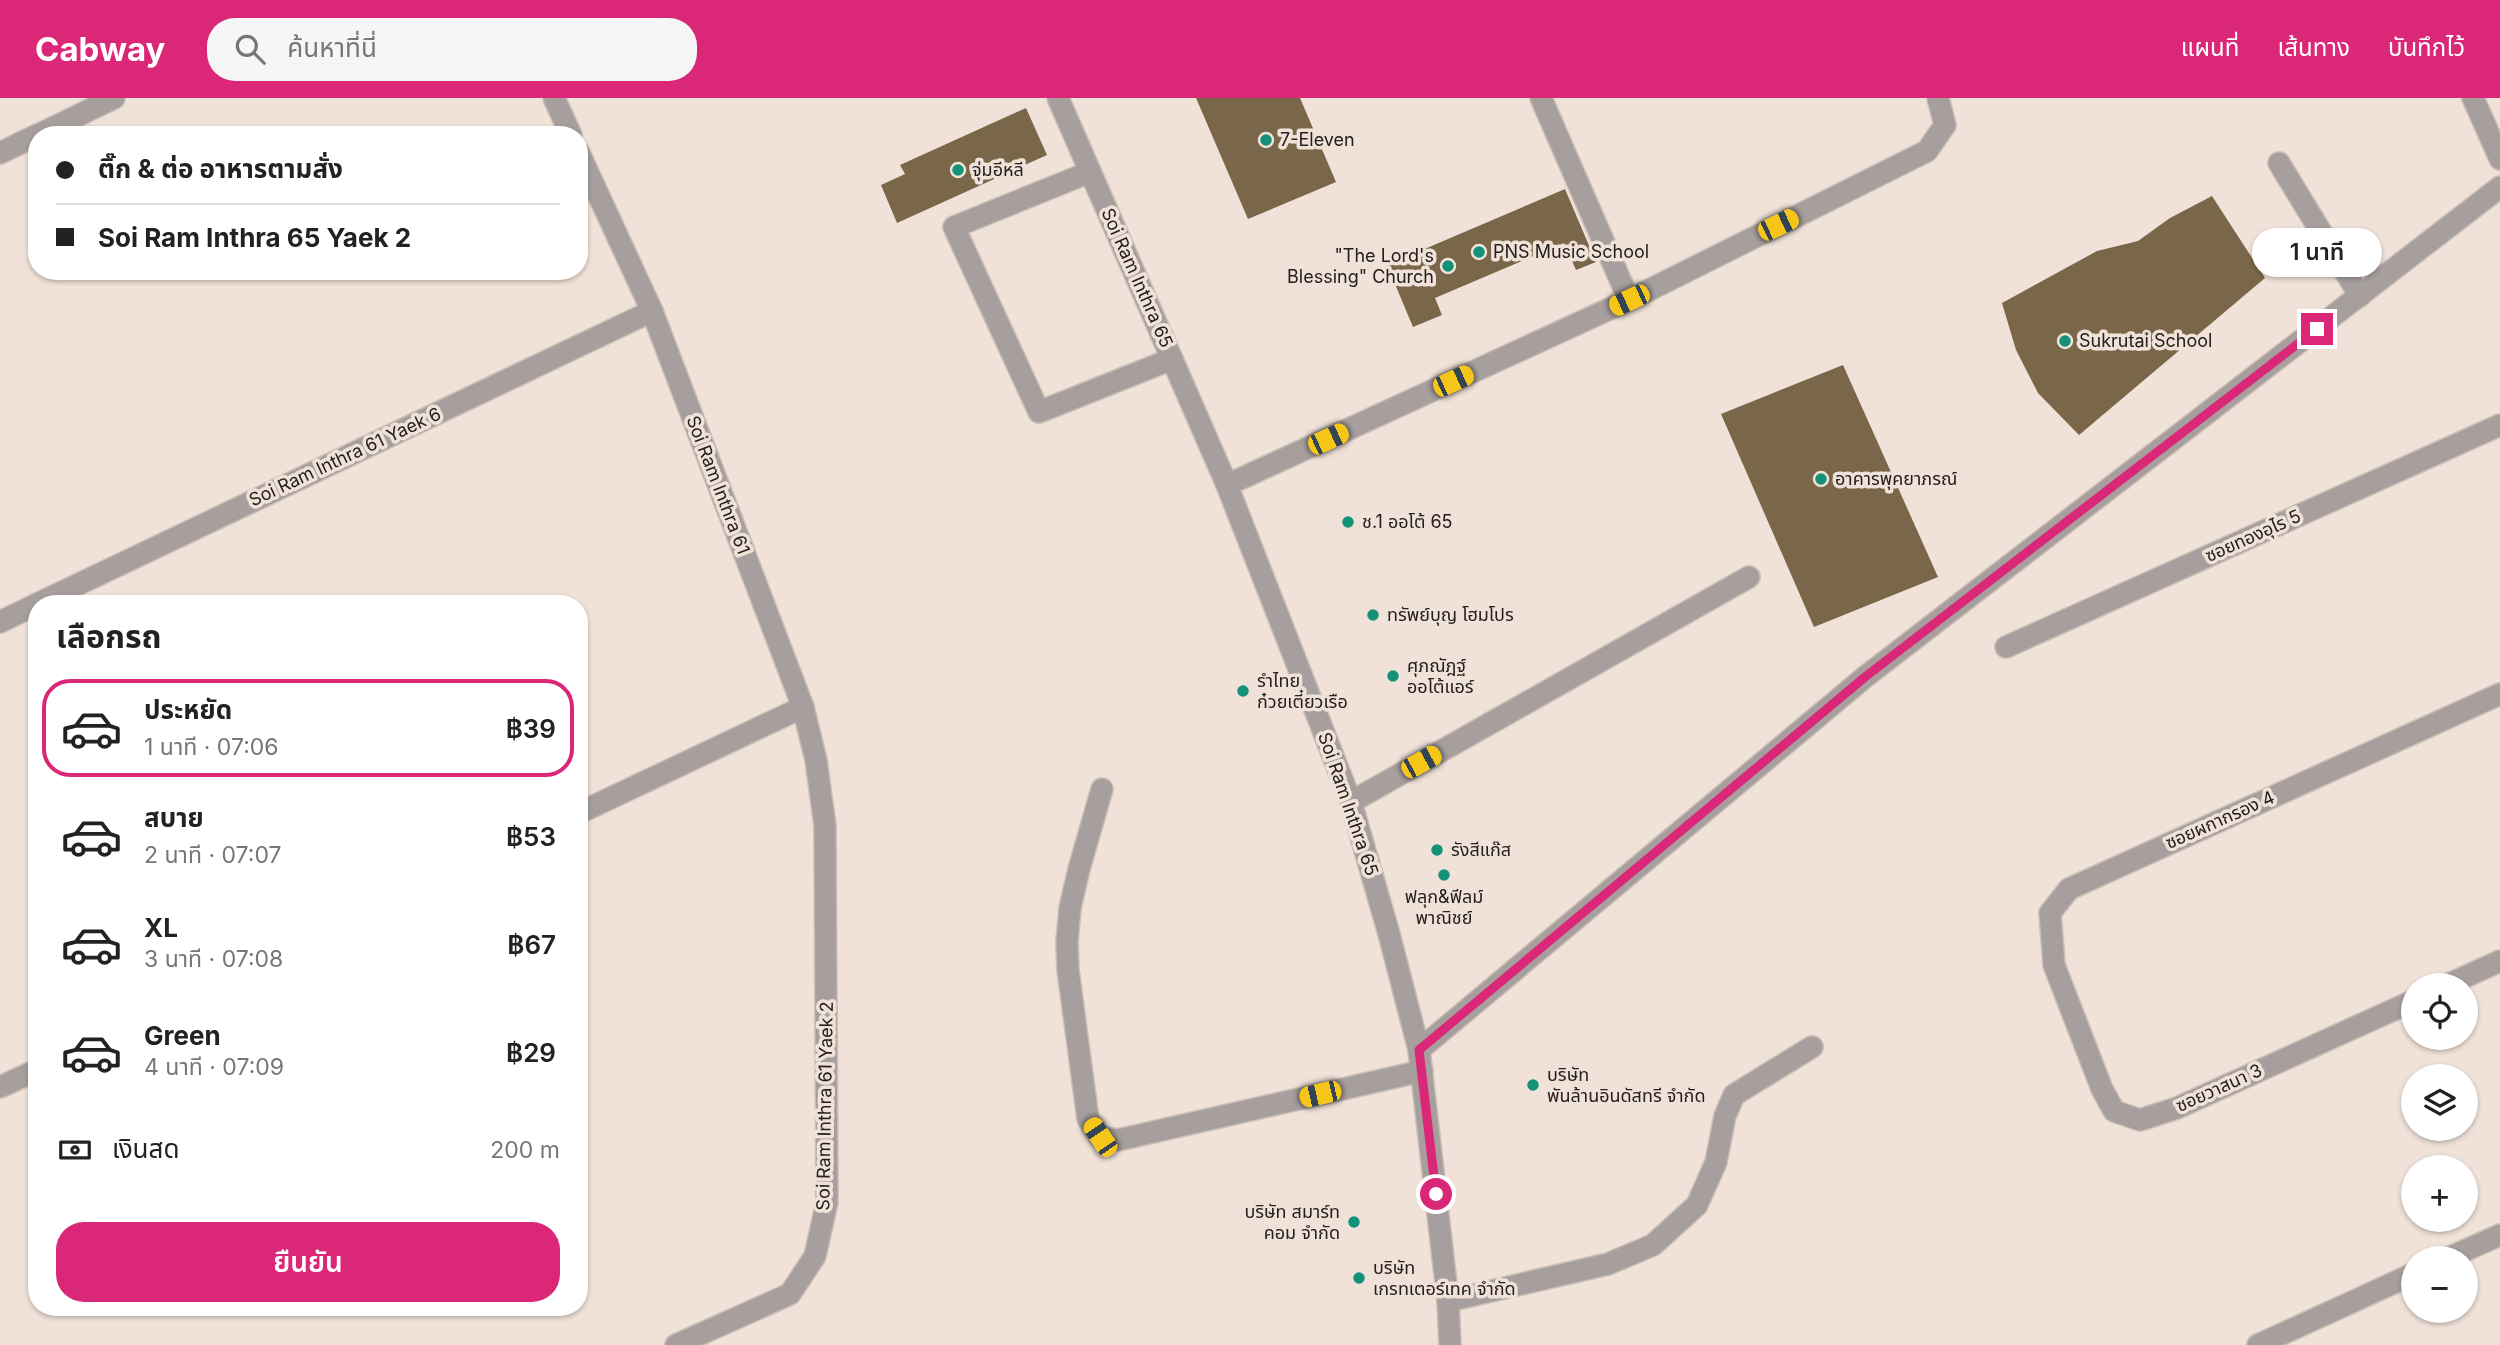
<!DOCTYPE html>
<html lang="th">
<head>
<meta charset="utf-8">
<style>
  :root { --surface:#fff; --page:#f6f6f6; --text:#222; --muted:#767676; --line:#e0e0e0; --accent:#db2777 }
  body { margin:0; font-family:Inter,"Noto Sans Thai",sans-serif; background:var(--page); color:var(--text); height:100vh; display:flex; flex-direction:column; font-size:26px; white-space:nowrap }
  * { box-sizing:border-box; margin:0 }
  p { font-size:23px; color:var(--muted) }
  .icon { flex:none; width:38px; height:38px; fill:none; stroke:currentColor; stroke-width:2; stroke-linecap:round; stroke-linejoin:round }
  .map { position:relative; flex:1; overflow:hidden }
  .panel { position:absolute; left:28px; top:497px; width:560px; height:721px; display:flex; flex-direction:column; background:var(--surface); border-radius:28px; box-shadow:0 2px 5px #0004 }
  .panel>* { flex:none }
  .top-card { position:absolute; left:28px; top:28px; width:560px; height:154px; border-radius:28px; box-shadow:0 2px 5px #0004; display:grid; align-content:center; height:154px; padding:0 28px; background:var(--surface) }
  .tools { position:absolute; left:2401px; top:875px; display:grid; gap:14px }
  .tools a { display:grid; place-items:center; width:77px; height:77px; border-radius:50%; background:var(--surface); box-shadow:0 2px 5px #0004; font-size:35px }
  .end { position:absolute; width:32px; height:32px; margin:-16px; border:9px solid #db2777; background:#fff; box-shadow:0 0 0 4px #fff }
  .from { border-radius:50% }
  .bubble { position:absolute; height:49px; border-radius:24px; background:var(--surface); box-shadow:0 2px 5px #0004; font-size:23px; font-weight:600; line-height:49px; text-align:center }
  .car { position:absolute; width:21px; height:42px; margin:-21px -10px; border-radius:9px; box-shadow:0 0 5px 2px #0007; background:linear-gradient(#f5c518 24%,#345 0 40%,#f5c518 0 76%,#345 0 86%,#f5c518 0) }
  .top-card b { display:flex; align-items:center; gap:24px; height:66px; font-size:26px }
  .top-card b+b { border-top:2px solid var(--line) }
  .top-card i { width:18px; height:18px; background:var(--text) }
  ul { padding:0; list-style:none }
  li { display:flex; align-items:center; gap:21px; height:98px; margin:0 14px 10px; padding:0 14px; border:4px solid transparent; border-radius:28px }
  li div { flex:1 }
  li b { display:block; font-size:26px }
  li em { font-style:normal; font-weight:600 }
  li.selected { border-color:var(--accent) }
  li>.icon { width:63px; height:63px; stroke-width:1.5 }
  h2 { padding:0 28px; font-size:32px; line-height:84px }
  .pay { display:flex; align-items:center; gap:18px; height:77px; padding:0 28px; font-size:26px }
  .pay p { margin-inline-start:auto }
  .button { display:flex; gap:14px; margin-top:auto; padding:14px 28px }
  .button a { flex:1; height:80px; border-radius:28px; background:var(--accent); color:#fff; font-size:28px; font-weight:600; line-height:80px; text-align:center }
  header { display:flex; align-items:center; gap:42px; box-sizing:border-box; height:98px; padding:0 35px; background:var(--accent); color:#fff }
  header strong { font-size:33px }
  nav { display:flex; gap:38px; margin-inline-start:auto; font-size:24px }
  .search { width:490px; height:63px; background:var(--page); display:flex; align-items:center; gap:18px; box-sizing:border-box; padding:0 24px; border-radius:28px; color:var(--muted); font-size:26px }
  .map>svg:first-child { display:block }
</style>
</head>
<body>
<header>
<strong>Cabway</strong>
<div class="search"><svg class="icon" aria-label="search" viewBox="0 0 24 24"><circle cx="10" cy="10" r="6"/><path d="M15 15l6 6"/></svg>ค้นหาที่นี่</div>
<nav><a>แผนที่</a><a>เส้นทาง</a><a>บันทึกไว้</a></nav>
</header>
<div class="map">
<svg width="2500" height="1247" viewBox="0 0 2500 1247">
  <rect width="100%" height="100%" fill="#f0e2d8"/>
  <!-- building -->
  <g fill="#7a6749">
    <path d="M1196,0H1300L1336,84L1248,121Z"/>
    <path d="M1026,10L1047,57L897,125L881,87L905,76L900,67Z"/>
    <path d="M1565,91L1596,164L1576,172L1564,145L1435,200L1442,217L1413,229L1387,167Z"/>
    <path d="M2212,98L2265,180L2079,337L2038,295L2016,252L2002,205L2097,153L2138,143L2170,120Z"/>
    <path d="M1843,267L1938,479L1814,529L1721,316Z"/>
  </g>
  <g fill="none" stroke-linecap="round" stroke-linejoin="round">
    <defs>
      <g id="lane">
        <path d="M2473,0L2500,61"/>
        <path d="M2279,65L2360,198"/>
        <path d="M1090,74L954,129L1039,314L1172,261"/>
        <path d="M1448,1203L1608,1166L1653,1147L1697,1107L1716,1064L1725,1018L1734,997L1812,949"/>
      </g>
      <g id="street">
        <path d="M554,0L571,37"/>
        <path d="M1058,0L1227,387L1351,704L1389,836L1419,952L1448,1203L1450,1247"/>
        <path d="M1541,0L1629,202"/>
        <path d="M38,37L114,0"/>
        <path d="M0,55L37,37"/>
        <path d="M579,55L652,213L803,609L816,662L825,728L827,1104L815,1158L790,1196L676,1247"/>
        <path d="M1227,387L1629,202L1927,53L1945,27L1938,0"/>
        <path d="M37,506L652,213"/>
        <path d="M0,524L37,506"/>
        <path d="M2006,549L2500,327"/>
        <path d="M1102,691L1079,771L1070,810L1067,844L1068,872L1088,1021L1100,1039L1118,1042L1422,973"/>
        <path d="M1351,704L1749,479"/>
        <path d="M579,715L803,609"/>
        <path d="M2447,887L2500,863"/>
        <path d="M2413,903L2177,1010L2140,1022L2114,1013L2102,991L2054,867L2050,815L2069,791L2500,596"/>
        <path d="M1419,952L1865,579L2500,89"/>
        <path d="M0,989L37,972"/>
        <path d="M2448,1160L2500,1137"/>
        <path d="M2258,1247L2413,1176"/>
      </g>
    </defs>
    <!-- lane casing -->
    <use href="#lane" stroke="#cbbfb6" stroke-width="24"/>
    <!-- street casing -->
    <use href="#street" stroke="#cbbfb6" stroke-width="24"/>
    <!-- lane -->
    <use href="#lane" stroke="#a69f9d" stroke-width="21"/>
    <!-- street -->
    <use href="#street" stroke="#a69f9d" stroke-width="21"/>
  </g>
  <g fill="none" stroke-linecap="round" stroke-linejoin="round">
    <!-- route -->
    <path stroke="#db2777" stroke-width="9" d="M1436,1096L1419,952L1865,579L2317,231"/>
  </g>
  <!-- markers -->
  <g fill="#149177" stroke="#f0e2d8" stroke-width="2.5">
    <circle cx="1266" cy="42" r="7"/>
    <circle cx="958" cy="72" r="7"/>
    <circle cx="1479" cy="154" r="7"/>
    <circle cx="1448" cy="168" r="7"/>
    <circle cx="2065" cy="243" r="7"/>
    <circle cx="1821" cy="381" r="7"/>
    <circle cx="1348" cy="424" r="7"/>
    <circle cx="1373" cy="517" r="7"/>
    <circle cx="1393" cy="578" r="7"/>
    <circle cx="1243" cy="593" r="7"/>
    <circle cx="1437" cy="752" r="7"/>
    <circle cx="1444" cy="777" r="7"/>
    <circle cx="1533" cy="987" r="7"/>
    <circle cx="1354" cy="1124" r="7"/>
    <circle cx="1359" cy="1180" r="7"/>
  </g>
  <g text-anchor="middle" stroke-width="7" stroke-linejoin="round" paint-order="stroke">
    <!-- poi labels -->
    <g font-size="18" fill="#25201d" stroke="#f0e2d8" text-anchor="start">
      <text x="1280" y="48">7-Eleven</text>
      <text x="972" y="78">จุ่มอีหลี</text>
      <text x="1493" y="160">PNS Music School</text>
      <text x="1434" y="164" text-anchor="end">"The Lord's<tspan x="1434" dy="21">Blessing" Church</tspan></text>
      <text x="2079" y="249">Sukrutai School</text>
      <text x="1835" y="387">อาคารพุคยาภรณ์</text>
      <text x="1362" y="430">ช.1 ออโต้ 65</text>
      <text x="1387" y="523">ทรัพย์บุญ โฮมโปร</text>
      <text x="1407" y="574">ศุภณัฎฐ์<tspan x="1407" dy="21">ออโต้แอร์</tspan></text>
      <text x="1257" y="589">รำไทย<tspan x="1257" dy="21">ก๋วยเตี๋ยวเรือ</tspan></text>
      <text x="1451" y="758">รังสีแก๊ส</text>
      <text x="1444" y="805" text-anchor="middle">ฟลุก&amp;ฟีลม์<tspan x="1444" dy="21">พาณิชย์</tspan></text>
      <text x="1547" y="983">บริษัท<tspan x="1547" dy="21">พันล้านอินดัสทรี จำกัด</tspan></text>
      <text x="1340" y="1120" text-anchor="end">บริษัท สมาร์ท<tspan x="1340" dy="21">คอม จำกัด</tspan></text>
      <text x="1373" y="1176">บริษัท<tspan x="1373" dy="21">เกรทเตอร์เทค จำกัด</tspan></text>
    </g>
    <!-- street labels -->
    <g font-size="18" fill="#25201d" stroke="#f0e2d8">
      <text transform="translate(1137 180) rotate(66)" y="6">Soi Ram Inthra 65</text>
      <text transform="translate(345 359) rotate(-25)" y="6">Soi Ram Inthra 61 Yaek 6</text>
      <text transform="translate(718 387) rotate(69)" y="6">Soi Ram Inthra 61</text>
      <text transform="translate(2253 438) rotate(-24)" y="6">ซอยทองอุไร 5</text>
      <text transform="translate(1348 706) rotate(71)" y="6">Soi Ram Inthra 65</text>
      <text transform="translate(2220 722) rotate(-24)" y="6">ซอยผกากรอง 4</text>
      <text transform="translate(2219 990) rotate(-24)" y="6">ซอยวาสนา 3</text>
      <text transform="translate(825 1008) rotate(-89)" y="6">Soi Ram Inthra 61 Yaek 2</text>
    </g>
  </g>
</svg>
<div class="tools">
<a><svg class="icon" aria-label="locate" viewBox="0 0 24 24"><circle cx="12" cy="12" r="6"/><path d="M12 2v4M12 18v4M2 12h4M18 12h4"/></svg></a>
<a><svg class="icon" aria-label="layers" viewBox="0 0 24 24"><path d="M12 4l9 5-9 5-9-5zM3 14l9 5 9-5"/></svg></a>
<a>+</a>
<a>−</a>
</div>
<i class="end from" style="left:1436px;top:1096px"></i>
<i class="end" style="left:2317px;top:231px"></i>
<div class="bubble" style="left:2252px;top:130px;width:130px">1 นาที</div>
<i class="car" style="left:1778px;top:127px;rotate:64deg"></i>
<i class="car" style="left:1629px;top:202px;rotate:245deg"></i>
<i class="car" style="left:1453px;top:283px;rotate:65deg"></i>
<i class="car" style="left:1328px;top:341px;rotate:65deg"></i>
<i class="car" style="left:1421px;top:664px;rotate:61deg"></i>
<i class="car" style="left:1320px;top:996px;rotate:257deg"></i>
<i class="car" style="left:1100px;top:1039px;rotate:326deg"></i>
<div class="top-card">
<b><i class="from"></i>ติ๊ก &amp; ต่อ อาหารตามสั่ง</b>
<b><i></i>Soi Ram Inthra 65 Yaek 2</b>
</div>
<section class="panel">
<h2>เลือกรถ</h2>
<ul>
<li class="selected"><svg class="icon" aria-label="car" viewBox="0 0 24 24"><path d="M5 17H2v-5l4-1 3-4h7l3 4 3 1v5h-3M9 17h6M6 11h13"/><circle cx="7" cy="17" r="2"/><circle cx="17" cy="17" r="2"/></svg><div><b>ประหยัด</b><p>1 นาที · 07:06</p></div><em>฿39</em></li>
<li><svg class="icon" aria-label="car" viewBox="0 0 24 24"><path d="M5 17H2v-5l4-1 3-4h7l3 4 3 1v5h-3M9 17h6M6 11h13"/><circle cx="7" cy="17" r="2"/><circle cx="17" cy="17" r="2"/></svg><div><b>สบาย</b><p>2 นาที · 07:07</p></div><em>฿53</em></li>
<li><svg class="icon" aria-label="car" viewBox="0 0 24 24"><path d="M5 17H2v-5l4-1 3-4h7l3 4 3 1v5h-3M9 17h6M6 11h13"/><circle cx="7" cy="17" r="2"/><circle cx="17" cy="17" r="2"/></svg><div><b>XL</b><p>3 นาที · 07:08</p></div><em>฿67</em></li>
<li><svg class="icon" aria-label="car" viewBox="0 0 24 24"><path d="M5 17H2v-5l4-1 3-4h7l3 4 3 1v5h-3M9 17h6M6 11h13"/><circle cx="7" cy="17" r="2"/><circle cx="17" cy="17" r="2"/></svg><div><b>Green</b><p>4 นาที · 07:09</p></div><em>฿29</em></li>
</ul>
<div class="pay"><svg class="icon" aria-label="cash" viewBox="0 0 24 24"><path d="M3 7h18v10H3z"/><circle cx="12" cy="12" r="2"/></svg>เงินสด<p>200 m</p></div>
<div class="button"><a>ยืนยัน</a></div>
</section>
</div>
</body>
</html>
